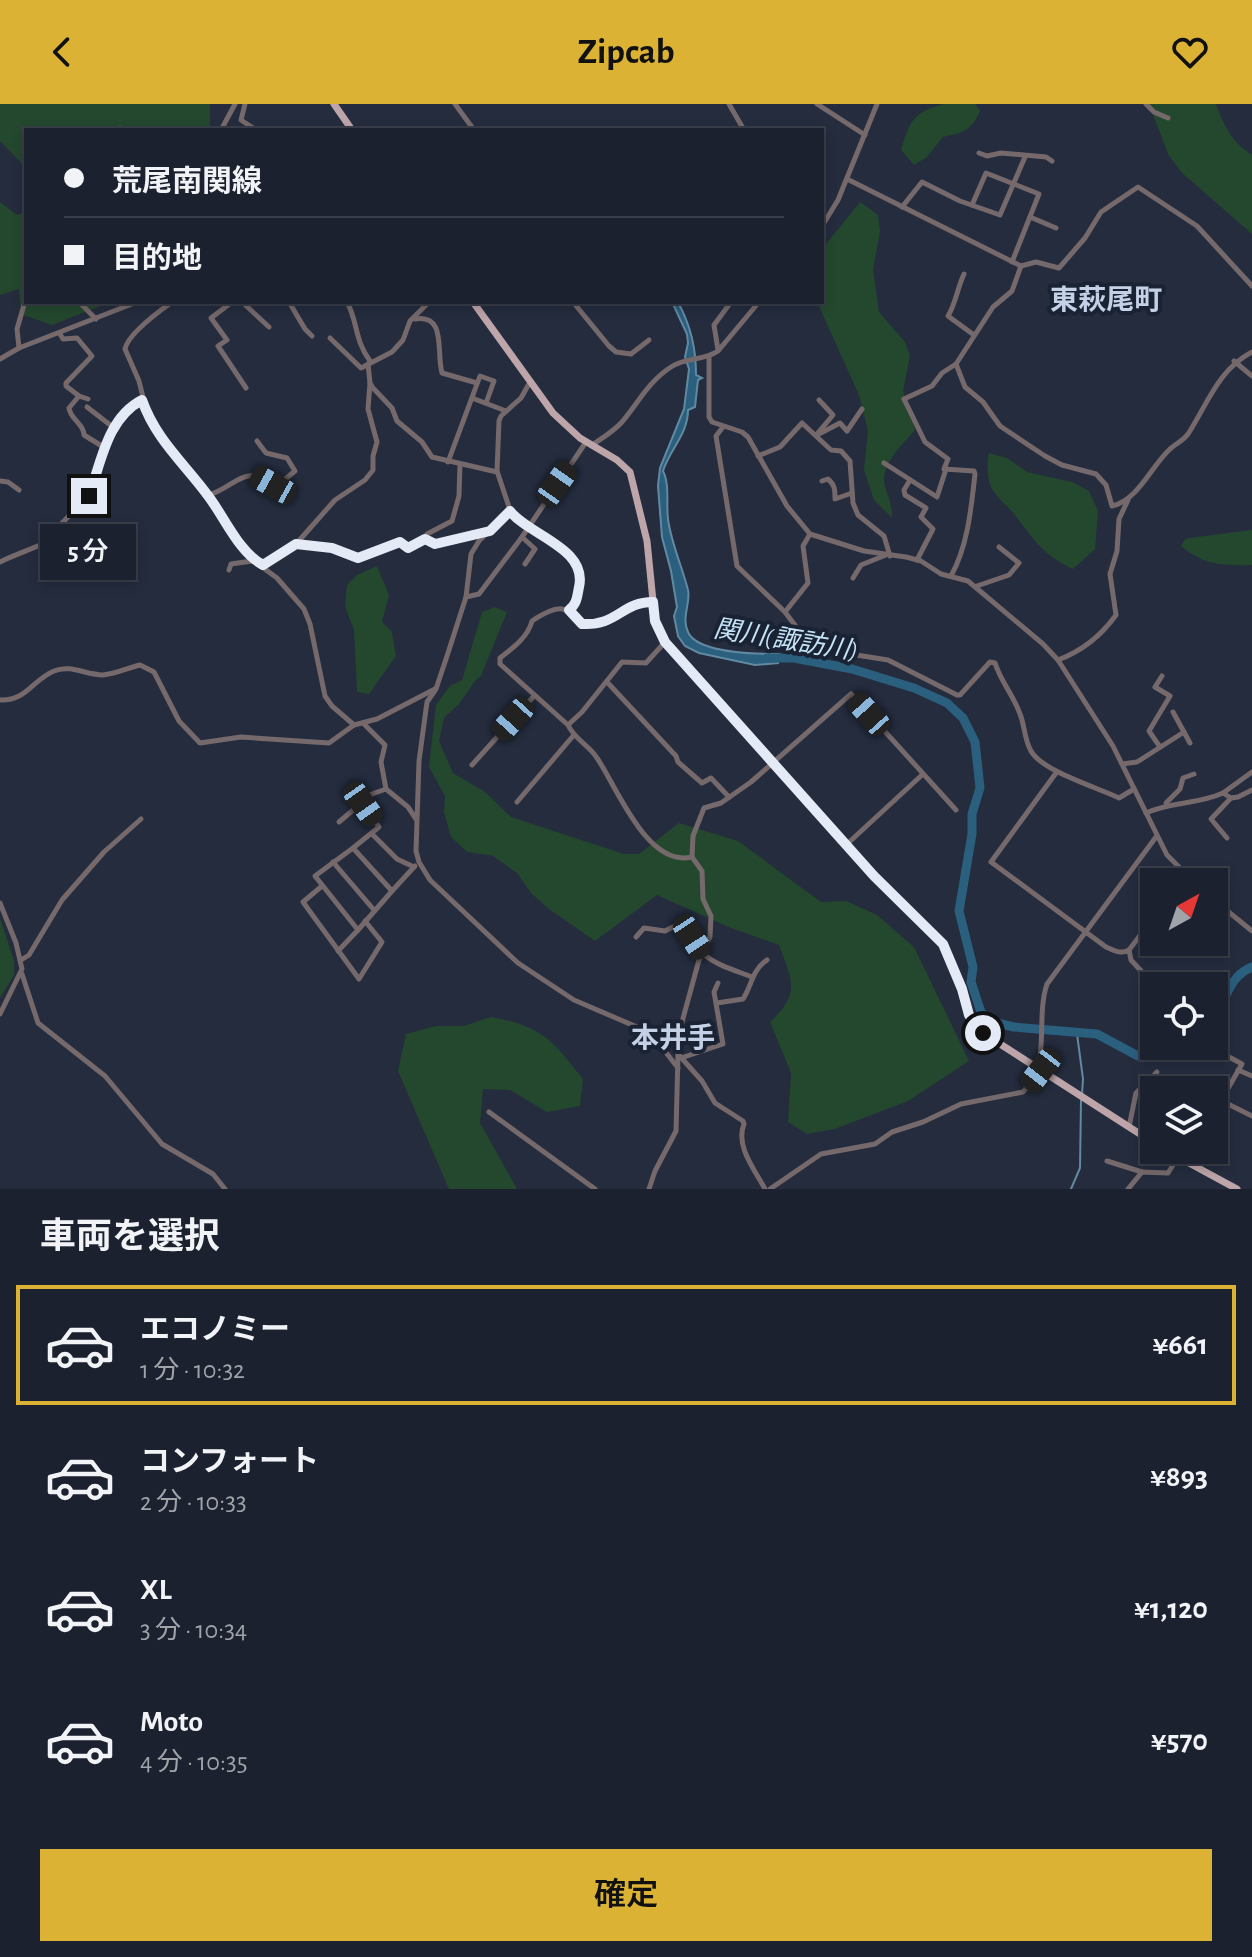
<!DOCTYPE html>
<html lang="ja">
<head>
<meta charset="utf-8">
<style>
  :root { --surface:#1b212e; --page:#242936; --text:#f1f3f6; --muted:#a0a3aa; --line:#393e4a; --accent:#dbb233 }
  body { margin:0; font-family:"Alegreya Sans","Noto Sans JP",sans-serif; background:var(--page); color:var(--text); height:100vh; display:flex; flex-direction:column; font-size:30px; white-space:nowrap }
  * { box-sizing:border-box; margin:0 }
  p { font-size:26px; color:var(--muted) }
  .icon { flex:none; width:44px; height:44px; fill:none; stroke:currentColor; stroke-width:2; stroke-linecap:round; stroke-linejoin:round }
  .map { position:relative; height:1085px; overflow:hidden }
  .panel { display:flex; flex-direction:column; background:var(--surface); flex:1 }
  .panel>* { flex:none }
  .hud { position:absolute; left:24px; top:24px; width:800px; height:176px; border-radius:0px; box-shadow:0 4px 12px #0003,0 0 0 2px var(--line); display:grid; align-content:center; height:176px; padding:0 40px; background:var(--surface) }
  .needle { width:52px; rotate:40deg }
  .buttons { position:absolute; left:1140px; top:764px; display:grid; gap:16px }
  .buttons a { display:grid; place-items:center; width:88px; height:88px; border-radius:0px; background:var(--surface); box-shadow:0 4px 12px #0003,0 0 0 2px var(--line); font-size:40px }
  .end { position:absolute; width:36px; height:36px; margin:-18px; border:10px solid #e4ebf6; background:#111; box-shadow:0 0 0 4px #111 }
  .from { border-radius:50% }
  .bubble { position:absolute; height:56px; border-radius:0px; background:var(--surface); box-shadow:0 4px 12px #0003,0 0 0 2px var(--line); font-size:26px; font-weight:600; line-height:56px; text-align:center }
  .car { position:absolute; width:24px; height:48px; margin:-24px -12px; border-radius:10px; box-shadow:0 0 6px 2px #0007; background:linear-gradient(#222 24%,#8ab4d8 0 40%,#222 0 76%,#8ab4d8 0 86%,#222 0) }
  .hud b { display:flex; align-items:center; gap:28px; height:76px; font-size:30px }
  .hud b+b { border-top:2px solid var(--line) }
  .hud i { width:20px; height:20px; background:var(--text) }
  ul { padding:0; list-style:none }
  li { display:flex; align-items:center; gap:24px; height:120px; margin:0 16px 12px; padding:0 24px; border:4px solid transparent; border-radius:0px }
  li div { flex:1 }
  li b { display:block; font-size:30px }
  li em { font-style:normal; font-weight:600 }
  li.on { border-color:var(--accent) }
  li>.icon { width:72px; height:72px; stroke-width:1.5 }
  h2 { padding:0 40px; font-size:36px; line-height:96px }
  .cta { display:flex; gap:16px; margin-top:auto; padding:16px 40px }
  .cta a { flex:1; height:92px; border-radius:0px; background:var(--accent); color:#111; font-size:32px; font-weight:600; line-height:92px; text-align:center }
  header { display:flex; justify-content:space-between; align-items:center; height:104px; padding:0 40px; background:var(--accent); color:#111; font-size:36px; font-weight:600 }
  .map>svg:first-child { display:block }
</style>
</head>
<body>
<header><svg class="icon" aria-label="back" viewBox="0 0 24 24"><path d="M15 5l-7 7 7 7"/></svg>Zipcab<svg class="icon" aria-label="heart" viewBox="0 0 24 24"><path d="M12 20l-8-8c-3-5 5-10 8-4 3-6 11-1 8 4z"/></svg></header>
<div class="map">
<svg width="1252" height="1085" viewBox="0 0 1252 1085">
  <rect width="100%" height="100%" fill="#242c3e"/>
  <!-- green -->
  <g fill="#23482e">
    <path d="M0,0H210V26H26V64L0,37Z"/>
    <path d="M944,0H975L980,7C972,26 963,29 943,33L927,53L914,61L901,46C910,17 913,8 944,0Z"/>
    <path d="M1149,0H1216C1224,22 1232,38 1252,51V130L1181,68L1168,50Z"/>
    <path d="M0,98L17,111L26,108V198H111L52,221L21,210L19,185L0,191Z"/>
    <path d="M860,98L878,111L880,128L873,165L879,208L905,238L910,252L903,287L915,326C904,339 884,357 884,376C885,389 893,398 892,414L874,396L864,366L868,327L859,291L817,198H822V145Z"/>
    <path d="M989,349L1007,354L1027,368L1072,378L1089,387L1098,407L1095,445L1073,465C1041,450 1035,436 1014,410C1007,401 993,391 990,380C987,371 987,358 989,349Z"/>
    <path d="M1252,426V461C1224,462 1203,461 1181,442L1185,435L1189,434Z"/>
    <path d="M377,462L389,491L382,518L392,528L396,552L369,590L357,588L354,526L345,502L347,481L357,471Z"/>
    <path d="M495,503L507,508L481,572L475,577L459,600L444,614L439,637L453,669L485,688L511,713L624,750H639L679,719L738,737L821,798L846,797L877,811L914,843L969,957L908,997L835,1025L807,1030L788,1018L791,969L770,918C801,889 792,877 779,841L731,824L657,791L595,837L549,805L531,789L517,769L493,752L467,748L451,733L444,708L445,692L429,663L436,601L450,582L462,576L482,508Z"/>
    <path d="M0,814L14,857V871L0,894Z"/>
    <path d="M491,913C542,922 552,936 583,975L580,1002L547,1008L510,986L483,985L480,1019L517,1085H449L398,967L406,930L436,922H464Z"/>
  </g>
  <!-- water -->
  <path fill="#2a5f7e" stroke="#6289a2" stroke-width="2" d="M672,198H678C691,223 696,244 696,271L702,274L698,276L695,303L688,306C688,330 670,345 663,367C670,381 666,400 668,415C671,439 682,462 688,486C691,498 681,514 688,528C697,549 757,550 779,550L778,559L755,561L699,549L685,542L678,532L674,512L677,503L671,467L662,433L658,382L660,364L684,305L689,265L685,253L688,239L687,230Z"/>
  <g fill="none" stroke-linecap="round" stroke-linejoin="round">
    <!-- stream -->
    <g stroke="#6289a2" stroke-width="2">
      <path d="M1077,930L1083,975L1082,990"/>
      <path d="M1071,1085L1080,1064L1081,996"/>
    </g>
    <!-- river -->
    <g stroke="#2a5f7e" stroke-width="9">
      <path d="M767,554H794L852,565L914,584L947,599L963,614L975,638L980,684L972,710V730L959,807L973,863L971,878L981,908L988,917L1014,923L1097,930L1138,952L1155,949L1164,942"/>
      <path d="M1214,911C1228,894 1229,872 1252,863"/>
    </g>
    <!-- minor -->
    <g stroke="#75696b" stroke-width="5">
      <path d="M245,0L241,16L256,26"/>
      <path d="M455,0L474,26"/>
      <path d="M729,0L744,26"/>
      <path d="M817,0L865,31"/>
      <path d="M1146,0L1154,8L1168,14"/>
      <path d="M115,26L120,24"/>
      <path d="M221,26L235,0"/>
      <path d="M979,49L987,52L1001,49L1046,53L1052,57"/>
      <path d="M847,75L1021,162L1036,158L1059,164L1085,134L1101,108L1138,83L1197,122L1252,182"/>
      <path d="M972,101L986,69L1039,90L1012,158"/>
      <path d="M902,103L922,78L960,97L1000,111L1025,53"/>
      <path d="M1030,113L1056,124"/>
      <path d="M822,122L838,96L877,0"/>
      <path d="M1021,162L1012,187L993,203L956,260L965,283L983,298L1000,322L1045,352L1062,361L1096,370L1106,381L1112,402C1138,396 1151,363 1169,346C1175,340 1183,337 1188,330C1208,299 1218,266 1252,248"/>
      <path d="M964,170C957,185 956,199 948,212L974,231"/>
      <path d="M79,198L96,215"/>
      <path d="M172,198C158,208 128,230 125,245L139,277L147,309L169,347L208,391L251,455L277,474L304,505L310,520L325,592L332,602L354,621"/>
      <path d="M232,198L211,214L227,236L218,242L246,284"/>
      <path d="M242,198L269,223"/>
      <path d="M289,198L305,225L312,232"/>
      <path d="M347,198C358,218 354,235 370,257"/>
      <path d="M573,198L609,242L616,248L631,250L649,236"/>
      <path d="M415,215C447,210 436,248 442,269L477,279"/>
      <path d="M60,230L63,235L77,234L92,252L66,279V282L79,292L69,304C70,315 84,320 84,331L105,344C114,324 122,306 142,296"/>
      <path d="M330,234L361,264L392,248L403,236L410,217L429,198"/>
      <path d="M19,244L17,225L26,194"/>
      <path d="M718,246L714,221L731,198"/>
      <path d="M709,253V313L712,318L742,328L748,333L787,402L810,430L864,447L906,453L921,457L941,470L968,477L1043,540L1058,556L1113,642L1167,751L1194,778"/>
      <path d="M0,255L19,244L137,198"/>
      <path d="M1234,257L1252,272"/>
      <path d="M368,260L370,279L373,284L392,304L397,317L422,338L432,353L497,368"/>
      <path d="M530,278L521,294L501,312L499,317L497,367L510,406L479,437L471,450L466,493L448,549L436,585L427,598L419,657L416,747L419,758L430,776L518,859L574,896L651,929L678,964"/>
      <path d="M79,292L88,295"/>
      <path d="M472,294L506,307"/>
      <path d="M87,303L114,324"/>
      <path d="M723,323L716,332L737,462L785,508L812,544L888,556L957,591H960L990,558L995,559C1001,578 1014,592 1020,610C1025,622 1024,635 1031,647C1042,667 1096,683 1119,694L1134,685"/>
      <path d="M817,330L833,311L819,296"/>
      <path d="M817,331L840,319L847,327L862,305"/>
      <path d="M592,341C602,334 613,328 622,318C638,299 649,277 671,263C685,253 704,257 718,247L759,198"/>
      <path d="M758,352L780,343L802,319L831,346L841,347L850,357L853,399L858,411L884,432L890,452"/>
      <path d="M448,358L480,272L494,277L486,299"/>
      <path d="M884,359L937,393L946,365"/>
      <path d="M910,376L904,386L905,391L926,404L921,413L933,425L917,456"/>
      <path d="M0,377L8,378L19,386"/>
      <path d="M822,377L828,375C835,381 835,386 835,395L852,389"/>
      <path d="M208,391C225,388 240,368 258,372C264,374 271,379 277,382L295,367L287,354L266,349L257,337"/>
      <path d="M510,407L522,420L558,441L581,468L575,501L569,506"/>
      <path d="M425,435L427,430L452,417L459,392L460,360"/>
      <path d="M297,440L332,444L358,454L400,438L408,444L425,435L435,440L489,428"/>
      <path d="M0,458C20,448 52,439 67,426L62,419L89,392L105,344"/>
      <path d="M525,460L535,445L522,433L586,338"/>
      <path d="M263,461L296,440L335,396L365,376L373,366V352L377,338L368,305L370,279"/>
      <path d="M229,466L231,460L252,457"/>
      <path d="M951,472C968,441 971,405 975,370L974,367L944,365L948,355L925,338L904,295L932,282L942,269L956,260"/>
      <path d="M853,474L861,461L886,451"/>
      <path d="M977,482L1009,471L1019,459L999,443"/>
      <path d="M466,493L479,490L522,433"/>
      <path d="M653,498C621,498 619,520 588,520C566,520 576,488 532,517C528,533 513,544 500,554V560L568,621C575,636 589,641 597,654C617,683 647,764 692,753"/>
      <path d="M785,508L808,479L803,442L810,430"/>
      <path d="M1058,556C1082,547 1101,532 1116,511L1110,470L1117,447L1119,415L1128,396"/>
      <path d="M607,578L676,652L678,658L702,679L711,674L729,693"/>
      <path d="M0,596C27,597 32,576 54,567C70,560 86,571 103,571C116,570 127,564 140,561L154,568L179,617L200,639L241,633L329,639L354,621L377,615L435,585"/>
      <path d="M1173,608L1190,639"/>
      <path d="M364,620L385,641L381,658L386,685L408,703L416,715"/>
      <path d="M568,621L582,608L622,558L646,559L665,538"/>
      <path d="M1160,643L1149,627L1170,592L1155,583L1162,572"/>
      <path d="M1122,660L1137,658L1184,628"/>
      <path d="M472,661L534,592"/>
      <path d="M1056,669L991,758L1106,843C1113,846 1121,851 1129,846L1154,813"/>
      <path d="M1223,689L1252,668"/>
      <path d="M517,698L573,632"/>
      <path d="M1166,699L1180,685L1183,674L1194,670"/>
      <path d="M1146,709C1173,697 1196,701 1223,689L1231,694L1238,693L1252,686"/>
      <path d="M339,718L372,690L386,685"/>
      <path d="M372,730L397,755L414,763"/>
      <path d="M1227,734L1211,715L1231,694"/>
      <path d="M846,741L923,670"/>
      <path d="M353,744L392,787L358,826L315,772Z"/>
      <path d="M353,744L379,723L363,700"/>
      <path d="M333,758L374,806"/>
      <path d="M1181,778L1187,770"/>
      <path d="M322,782L303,798L359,875L382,838L365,817"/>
      <path d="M392,787L415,762"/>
      <path d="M1214,796L1252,827"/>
      <path d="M0,799L16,839L22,865L0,910"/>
      <path d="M636,833L644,824L665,827L677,821C691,830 693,840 704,850C715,861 737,867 752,873"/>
      <path d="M1214,835L1216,837"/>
      <path d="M1129,846L1131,856L1155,882"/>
      <path d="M338,847L358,826"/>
      <path d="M21,856L29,851L62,796L104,748L141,715"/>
      <path d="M22,870L38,919L105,972L162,1040L213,1070L225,1085"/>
      <path d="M717,899L743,895C752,881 752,866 767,856"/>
      <path d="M678,950L702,977L715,999L743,1017L744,1020C735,1042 755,1066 765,1085"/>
      <path d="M681,954L723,940L714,888L718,879"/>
      <path d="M1038,964C1045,937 1038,907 1047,880L1156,733"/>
      <path d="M1238,966L1252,972"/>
      <path d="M1179,976L1200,986"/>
      <path d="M1214,993L1252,1012"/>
      <path d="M489,1008L595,1085"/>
      <path d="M1214,1009L1242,960L1218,947"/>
      <path d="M1129,1023L1136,989L1157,968"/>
      <path d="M1107,1057L1142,1068"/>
      <path d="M1187,1058L1193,1046"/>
      <path d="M649,1085L655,1067L676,1027L678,950L682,918L699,856L710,833L711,812L703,795L702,767L692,753L693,732L704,704L721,699L751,678L851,590L956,706"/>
      <path d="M770,1085L821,1050L875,1040L892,1028L923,1018L961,1000L1023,988L1041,966"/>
      <path d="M1128,1085L1142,1068L1168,1069L1178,1053"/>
    </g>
    <!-- major -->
    <g stroke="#bda5a9" stroke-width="7">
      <path d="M334,0L352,26"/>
      <path d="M473,198L553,309L580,334L617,356L630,368L647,437L655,517L665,538L874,772L943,840L962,885L969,911L983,929L1154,1039"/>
      <path d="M1165,1046L1237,1085"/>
    </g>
  </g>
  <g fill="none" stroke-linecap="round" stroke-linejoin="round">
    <!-- route -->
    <path stroke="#e4ebf6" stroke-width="10" d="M89,392C101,359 107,314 142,296C156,336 185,360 209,393C226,416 239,448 263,461L296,440L332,444L358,454L400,438L408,444L425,435L435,440L490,427L510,407C528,431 588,444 579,483C577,493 577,500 569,506L582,520C618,522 621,498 653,498L655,517L665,538L874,772L943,840L962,885L969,911L983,929"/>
  </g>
  <g text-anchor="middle" stroke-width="8" stroke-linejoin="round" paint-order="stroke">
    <!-- water labels -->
    <g font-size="26" font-style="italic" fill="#c4e3f6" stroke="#1a2333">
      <text transform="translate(786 535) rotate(9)" y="9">関川(諏訪川)</text>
    </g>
    <!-- quarter labels -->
    <g font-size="28" font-weight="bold" fill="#c4d0e6" stroke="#1a2333">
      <text x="1106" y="205">東萩尾町</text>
      <text x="673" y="943">本井手</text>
    </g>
  </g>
</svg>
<div class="buttons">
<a><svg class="needle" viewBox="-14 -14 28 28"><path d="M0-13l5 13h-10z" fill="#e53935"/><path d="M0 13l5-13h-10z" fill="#a0a3aa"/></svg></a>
<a><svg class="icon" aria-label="locate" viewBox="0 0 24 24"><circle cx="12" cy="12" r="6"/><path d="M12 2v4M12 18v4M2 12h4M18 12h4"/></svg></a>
<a><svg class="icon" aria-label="layers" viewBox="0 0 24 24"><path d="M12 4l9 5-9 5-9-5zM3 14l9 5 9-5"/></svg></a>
</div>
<i class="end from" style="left:983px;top:929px"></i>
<i class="end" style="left:89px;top:392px"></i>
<div class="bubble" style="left:40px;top:420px;width:96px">5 分</div>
<i class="car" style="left:557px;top:380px;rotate:35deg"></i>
<i class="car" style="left:273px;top:381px;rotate:299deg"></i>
<i class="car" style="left:869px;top:610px;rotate:318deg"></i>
<i class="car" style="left:513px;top:615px;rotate:222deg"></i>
<i class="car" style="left:363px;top:700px;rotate:145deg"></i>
<i class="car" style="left:692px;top:833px;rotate:147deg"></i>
<i class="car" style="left:1041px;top:966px;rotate:218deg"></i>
<div class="hud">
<b><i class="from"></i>荒尾南関線</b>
<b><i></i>目的地</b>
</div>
</div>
<section class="panel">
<h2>車両を選択</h2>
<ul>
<li class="on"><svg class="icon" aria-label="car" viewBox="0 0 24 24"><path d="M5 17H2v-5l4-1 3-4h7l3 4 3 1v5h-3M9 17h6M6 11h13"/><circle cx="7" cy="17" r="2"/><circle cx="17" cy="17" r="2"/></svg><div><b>エコノミー</b><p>1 分 · 10:32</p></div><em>¥661</em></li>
<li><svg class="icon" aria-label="car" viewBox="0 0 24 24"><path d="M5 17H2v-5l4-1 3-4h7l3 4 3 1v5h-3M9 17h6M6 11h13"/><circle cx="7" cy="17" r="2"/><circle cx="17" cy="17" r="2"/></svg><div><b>コンフォート</b><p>2 分 · 10:33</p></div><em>¥893</em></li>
<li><svg class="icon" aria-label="car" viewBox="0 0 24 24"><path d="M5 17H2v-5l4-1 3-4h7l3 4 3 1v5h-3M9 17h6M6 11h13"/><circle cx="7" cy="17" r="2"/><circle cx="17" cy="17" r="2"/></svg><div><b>XL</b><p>3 分 · 10:34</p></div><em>¥1,120</em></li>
<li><svg class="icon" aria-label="car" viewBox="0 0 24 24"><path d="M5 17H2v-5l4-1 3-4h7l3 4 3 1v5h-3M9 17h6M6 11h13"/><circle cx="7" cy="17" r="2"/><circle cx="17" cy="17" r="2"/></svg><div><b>Moto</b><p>4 分 · 10:35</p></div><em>¥570</em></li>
</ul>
<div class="cta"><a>確定</a></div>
</section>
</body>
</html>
